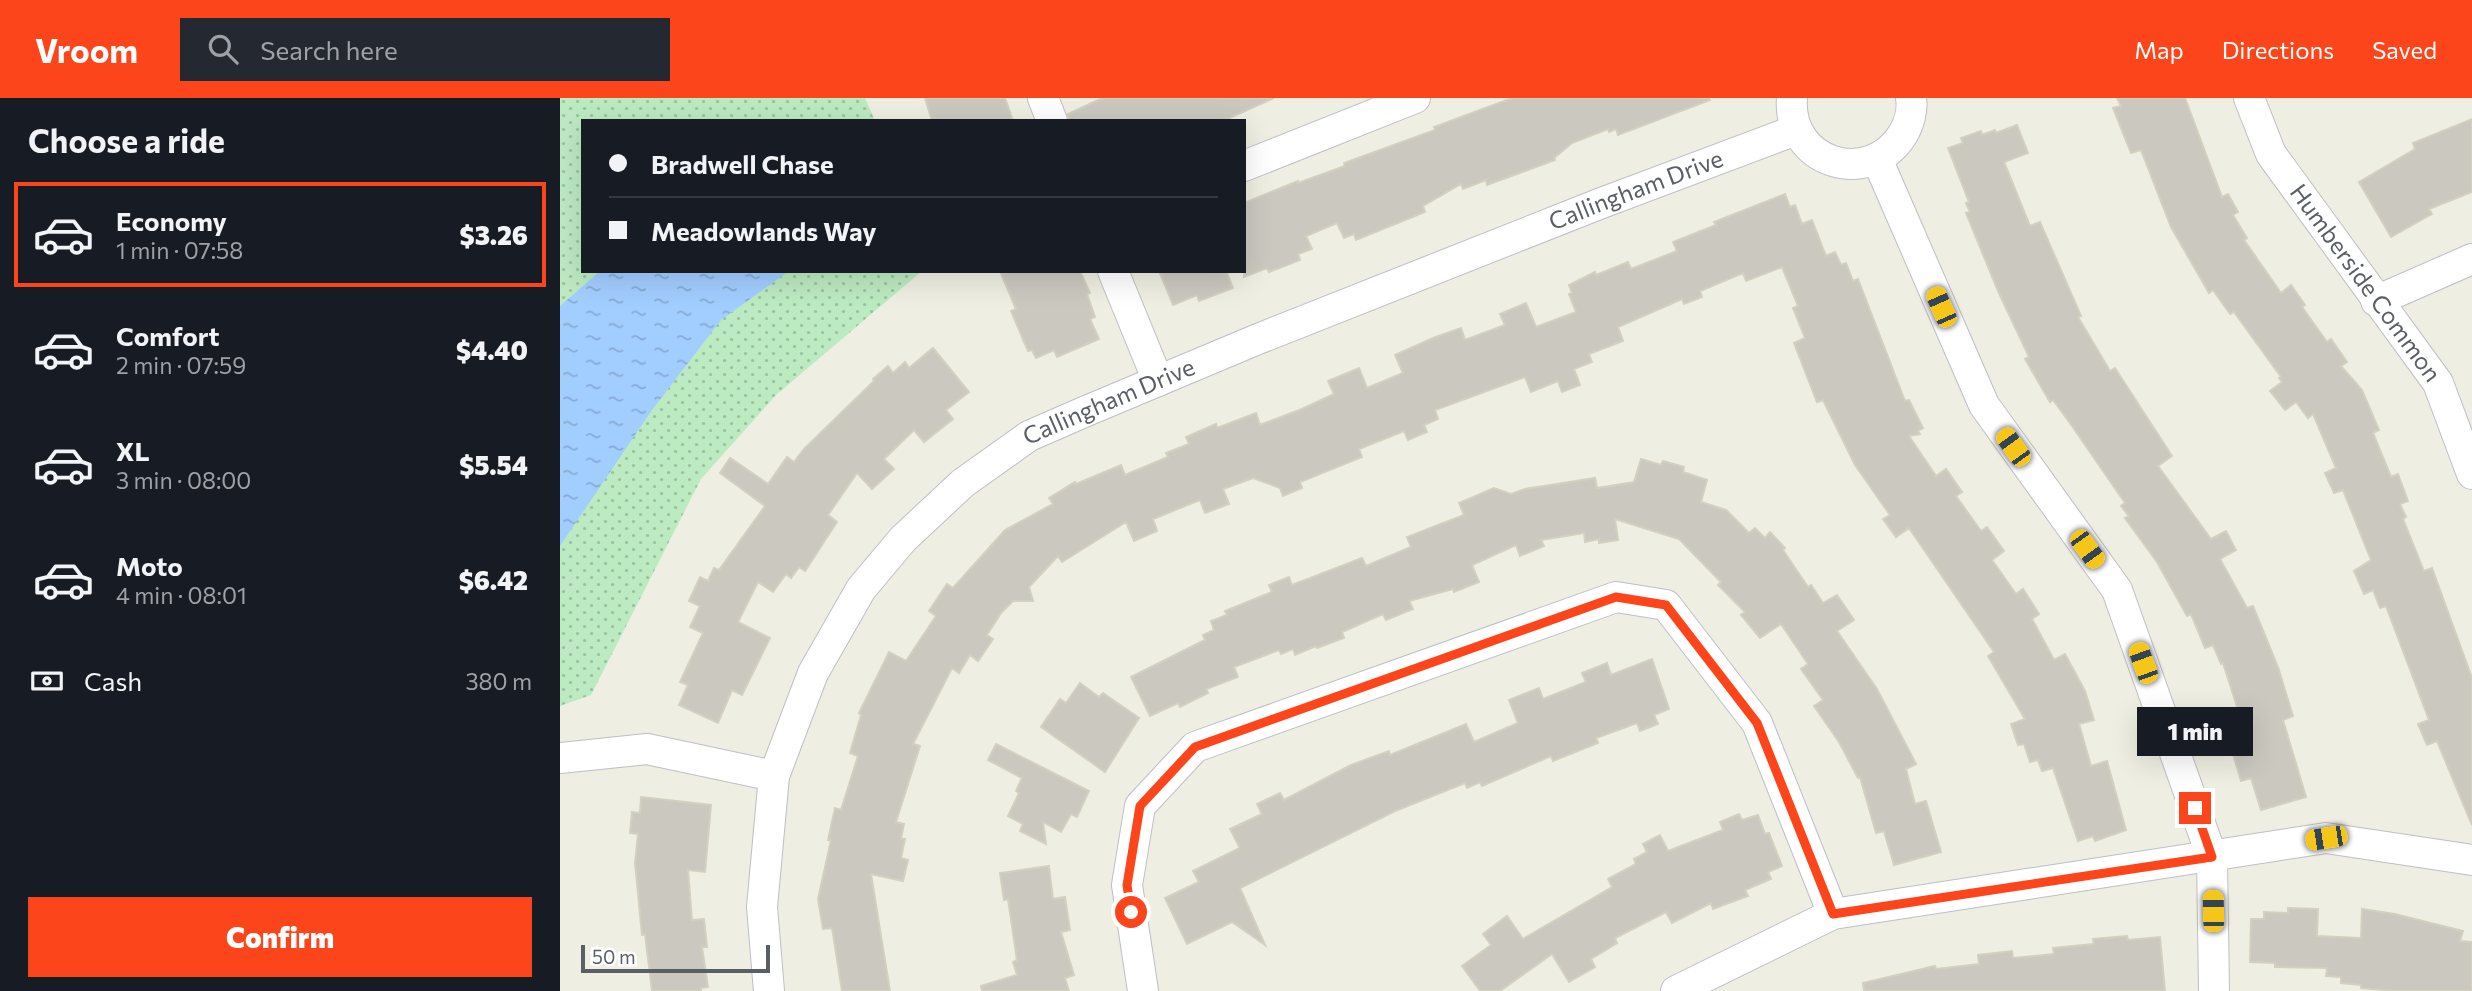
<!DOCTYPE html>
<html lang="en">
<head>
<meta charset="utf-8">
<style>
  :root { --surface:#171b24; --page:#242831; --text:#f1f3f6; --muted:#9ea1a6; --line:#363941; --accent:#fc451b }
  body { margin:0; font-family:Commissioner,sans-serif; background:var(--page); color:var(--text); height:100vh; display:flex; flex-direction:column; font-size:26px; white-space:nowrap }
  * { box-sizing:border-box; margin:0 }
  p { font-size:23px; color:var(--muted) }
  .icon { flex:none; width:38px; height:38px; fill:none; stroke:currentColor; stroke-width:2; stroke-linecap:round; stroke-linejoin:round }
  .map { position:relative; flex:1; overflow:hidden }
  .side { display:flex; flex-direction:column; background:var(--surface); width:560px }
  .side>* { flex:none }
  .guide { position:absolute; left:21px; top:21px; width:665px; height:154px; border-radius:0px; box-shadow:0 7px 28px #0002; display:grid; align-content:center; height:154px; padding:0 28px; background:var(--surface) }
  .scale { position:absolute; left:21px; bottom:18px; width:189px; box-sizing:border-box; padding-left:7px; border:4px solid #5a5e65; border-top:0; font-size:19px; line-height:24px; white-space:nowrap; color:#5a5e65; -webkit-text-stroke:5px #fff; paint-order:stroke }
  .end { position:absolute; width:32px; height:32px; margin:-16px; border:9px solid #fc451b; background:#fff; box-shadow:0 0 0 4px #fff }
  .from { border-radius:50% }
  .bubble { position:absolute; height:49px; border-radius:0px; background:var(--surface); box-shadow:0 7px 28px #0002; font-size:23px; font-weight:800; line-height:49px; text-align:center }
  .car { position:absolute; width:21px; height:42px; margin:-21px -10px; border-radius:9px; box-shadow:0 0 5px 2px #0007; background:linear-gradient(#f5c518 24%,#345 0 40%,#f5c518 0 76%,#345 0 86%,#f5c518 0) }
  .guide b { display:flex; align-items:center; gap:24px; height:66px; font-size:26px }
  .guide b+b { border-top:2px solid var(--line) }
  .guide i { width:18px; height:18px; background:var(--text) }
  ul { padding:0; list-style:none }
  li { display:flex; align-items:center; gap:21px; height:105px; margin:0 14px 10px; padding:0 14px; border:4px solid transparent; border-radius:0px }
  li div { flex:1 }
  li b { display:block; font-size:26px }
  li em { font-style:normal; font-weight:800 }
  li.active { border-color:var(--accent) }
  li>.icon { width:63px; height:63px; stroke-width:1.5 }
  h2 { padding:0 28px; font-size:32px; line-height:84px }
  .pay { display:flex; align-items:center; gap:18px; height:77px; padding:0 28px; font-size:26px }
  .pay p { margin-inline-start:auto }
  .primary-button { display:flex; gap:14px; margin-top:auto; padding:14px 28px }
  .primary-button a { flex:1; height:80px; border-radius:0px; background:var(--accent); color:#fff; font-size:28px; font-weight:800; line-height:80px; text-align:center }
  header { display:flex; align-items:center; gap:42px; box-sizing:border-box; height:98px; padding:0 35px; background:var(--accent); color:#fff }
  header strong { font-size:33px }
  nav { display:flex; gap:38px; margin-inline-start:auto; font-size:24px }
  .search { width:490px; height:63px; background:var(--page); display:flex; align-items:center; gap:18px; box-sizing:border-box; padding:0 24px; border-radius:0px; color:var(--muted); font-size:26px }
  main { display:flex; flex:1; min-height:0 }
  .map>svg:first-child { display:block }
</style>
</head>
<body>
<header>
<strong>Vroom</strong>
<div class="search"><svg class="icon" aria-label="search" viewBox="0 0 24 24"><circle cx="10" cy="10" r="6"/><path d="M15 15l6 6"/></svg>Search here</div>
<nav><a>Map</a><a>Directions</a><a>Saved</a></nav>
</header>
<main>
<section class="side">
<h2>Choose a ride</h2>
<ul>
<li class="active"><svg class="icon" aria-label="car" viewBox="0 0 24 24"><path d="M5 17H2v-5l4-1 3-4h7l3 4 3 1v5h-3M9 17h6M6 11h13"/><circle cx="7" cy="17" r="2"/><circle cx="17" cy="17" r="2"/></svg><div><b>Economy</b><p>1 min · 07:58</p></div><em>$3.26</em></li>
<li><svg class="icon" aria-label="car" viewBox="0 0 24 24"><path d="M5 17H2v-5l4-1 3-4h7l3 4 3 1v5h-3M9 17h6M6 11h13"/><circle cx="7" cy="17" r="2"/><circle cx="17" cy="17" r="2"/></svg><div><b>Comfort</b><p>2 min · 07:59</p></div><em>$4.40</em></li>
<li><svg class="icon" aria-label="car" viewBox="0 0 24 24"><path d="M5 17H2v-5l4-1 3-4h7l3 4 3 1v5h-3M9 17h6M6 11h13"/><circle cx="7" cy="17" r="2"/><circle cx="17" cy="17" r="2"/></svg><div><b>XL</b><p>3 min · 08:00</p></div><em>$5.54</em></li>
<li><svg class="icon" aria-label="car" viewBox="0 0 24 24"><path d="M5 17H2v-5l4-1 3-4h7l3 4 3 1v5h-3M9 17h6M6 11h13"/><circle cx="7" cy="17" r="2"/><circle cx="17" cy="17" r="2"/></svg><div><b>Moto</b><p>4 min · 08:01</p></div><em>$6.42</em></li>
</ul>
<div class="pay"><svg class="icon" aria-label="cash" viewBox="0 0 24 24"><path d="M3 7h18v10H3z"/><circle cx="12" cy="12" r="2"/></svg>Cash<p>380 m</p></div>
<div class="primary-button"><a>Confirm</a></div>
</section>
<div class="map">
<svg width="1912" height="893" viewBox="0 0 1912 893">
  <defs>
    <pattern id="grass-dots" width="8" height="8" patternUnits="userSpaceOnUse" patternTransform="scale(1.75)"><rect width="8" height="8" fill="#bceac1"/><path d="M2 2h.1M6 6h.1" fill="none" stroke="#9cc1a0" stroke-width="1.8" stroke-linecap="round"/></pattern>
    <pattern id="water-ripples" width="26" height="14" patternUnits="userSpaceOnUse" patternTransform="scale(1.75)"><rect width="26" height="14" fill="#a2cdff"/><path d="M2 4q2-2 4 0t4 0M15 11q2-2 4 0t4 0" fill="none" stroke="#87aad2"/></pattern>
  </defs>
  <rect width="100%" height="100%" fill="#efeee2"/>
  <!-- grass -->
  <path fill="url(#grass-dots)" d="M0,0H305L315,23H23V173H362L216,297L141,381L31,597L0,608Z"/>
  <!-- water -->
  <path fill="url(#water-ripples)" d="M40,173H229L161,222L92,312L0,448V208Z"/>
  <!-- building -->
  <g fill="#cac8bf" stroke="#d4d0c0" stroke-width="2">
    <path d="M365,0H445L453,23H372Z"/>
    <path d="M542,0H714L663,23H509L508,16Z"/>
    <path d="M952,0H1149L1150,2L1058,37L1056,31L1049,34L1048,31L1012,45L994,60L995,62L927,87L926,82L903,91L901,86L863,108L865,114L796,142L794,136L784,140L777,125L746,138L752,151L738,156L740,162L709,174L707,170L684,179V105L738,83V85L785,68L784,65L875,32L874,29Z"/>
    <path d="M1557,0H1625L1662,99L1668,96L1678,114L1673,117L1687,140L1684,142L1721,195L1731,187L1745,207L1742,209L1767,244L1771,241L1787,264L1781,268L1802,292L1819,332L1813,335L1831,379L1838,376L1848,403L1840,406L1846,419L1843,421L1864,473L1872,470L1912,580V727L1877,643L1867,647L1858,626L1869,622L1826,508L1820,510L1813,492L1804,496L1794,473L1811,462L1783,392L1774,395L1765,375L1776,370L1753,316L1748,320L1736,304L1725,312L1710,293L1722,284L1719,280L1721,279L1674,214L1670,216L1653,192L1649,195L1611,129L1581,52L1571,55L1553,10L1561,8Z"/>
    <path d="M1912,21V94L1869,111L1872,116L1831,139L1799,84L1855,51L1853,45Z"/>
    <path d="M1457,27L1468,55L1444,64L1470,128L1480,124L1521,218L1518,219L1550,273L1555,270L1612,358L1598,368L1651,441L1666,433L1676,452L1660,461L1687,510L1693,508L1718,569L1733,618L1723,622L1746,699L1701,712L1691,680L1681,683L1673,656L1680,654L1669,618L1679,615L1663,565L1661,566L1653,547L1645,550L1631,516L1627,518L1597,464L1565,420L1569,418L1561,408L1565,405L1512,328L1493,302L1490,304L1465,261L1469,259L1438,193L1406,115L1410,114L1406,105L1409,104L1388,50L1403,45L1401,40L1421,33L1422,37L1435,32L1436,35Z"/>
    <path d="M1225,96L1230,109L1235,107L1242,126L1252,122L1266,158L1275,154L1281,167L1286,165L1293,183L1298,181L1345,303L1349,302L1363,330L1358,333L1360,336L1349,338L1376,378L1386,371L1402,394L1396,398L1421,433L1427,429L1444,453L1432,462L1456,496L1463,491L1479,516L1472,521L1494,562L1505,556L1525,593L1534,622L1519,626L1531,668L1547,663L1566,732L1535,743L1533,738L1518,743L1493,670L1482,673L1478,662L1470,664L1464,646L1458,647L1451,626L1465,621L1428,558L1434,554L1349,430L1336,439L1323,421L1330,417L1295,367L1263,302L1257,304L1234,245L1245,240L1233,210L1238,208L1222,169L1186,183L1183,175L1140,193L1142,199L1124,206L1122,201L1058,229L1063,243L1029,256L1032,264L1014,271L1020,287L1002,294L998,283L971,294L965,279L875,312L878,321L864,327L867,334L848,342L844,333L799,351L802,359L740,384L742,390L723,398L720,390L693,380L663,391L669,406L645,415L640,402L593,421L597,433L574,443L566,424L502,464L498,458L469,489L473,503H453L441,515L427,537L433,541L418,563L410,557L399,575L392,570L353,646L360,648L336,724L344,726L341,741H345L341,760L348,762L343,783L311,776L330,893H282L272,830L263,831L258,801L271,742H268L275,710L281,712L298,658L290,655L301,617L299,615L329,554L346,563L376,518L369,513L387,486L393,490L445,432L493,406L489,400L515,384L516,386L561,367L565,377L608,359L606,355L629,346L626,339L656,326L657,330L696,315L700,327L742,311L774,296L768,283L799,270L807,290L843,275L835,257L873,240L901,230L905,242L945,227L940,216L966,205L976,229L1016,214L1009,196L1012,195L1009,187L1035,174L1036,177L1068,164L1071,171L1117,153L1113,144L1156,127L1154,124Z"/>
    <path d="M440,173H520L530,195L527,196L535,219L530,221L539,241L497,259L494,252L476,260L472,252L468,253L451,213L456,211Z"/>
    <path d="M599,173H666L673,190L639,203L637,197L613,207Z"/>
    <path d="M373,250L409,294L386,312L393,321L364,344L354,332L324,361L334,371L312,391L297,375L268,417L277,424L245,473L239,469L231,480L226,476L213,494L198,484L178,524L210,540L182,597L172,592L158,625L119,607L128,587L120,584L143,535L130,529L140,508L129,503L140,479L148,483L154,470L159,472L205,408L160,375L170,360L208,386L227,359L234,364L244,351L314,283L313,281L328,268L333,275L345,264L349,270Z"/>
    <path d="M1081,361L1101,367L1103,363L1124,369L1123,374L1147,382L1141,404L1166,412L1189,435L1195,430L1205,440L1210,434L1225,450L1223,452L1248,489L1251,487L1263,505L1277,497L1294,522L1277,533L1317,591L1356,666L1346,671L1355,706L1366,703L1381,754L1334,767L1324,733L1316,735L1300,679L1298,680L1279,644L1254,608L1263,602L1241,571L1248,566L1221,526L1200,540L1181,517L1185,514L1158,487L1161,484L1119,441L1055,421L1058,442L1039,445V441L1025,444L1024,435L981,442L984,448L960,458L956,447L912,467L919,484L894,494L893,491L849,503L853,511L826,522L823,516L782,534L784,540L757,550L756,548L735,557L733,551L721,556L719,552L674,569L678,579L646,591L648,595L620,609L618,605L590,618L571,579L645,542L643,537L654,532L651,523L667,517L665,513L712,494L709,487L729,479L732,487L802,460L806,468L851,449L847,439L904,417L899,405L934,390L951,396L965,391L1035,380L1037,390L1074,384Z"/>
    <path d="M1092,561L1109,611L1094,617L1098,626L1080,633L1077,625L1036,640L1038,645L993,663L991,658L922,688L920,684L907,690L905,685L835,713L680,790L705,847L672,824L627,846L605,800L639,784L633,773L680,750L670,731L702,716L697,706L720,695L724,702L791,667L829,653L830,657L906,626L914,644L958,625L949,602L979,590L983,601L1026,584L1022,575L1047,565L1051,577Z"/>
    <path d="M520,585L539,599L543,595L579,620L545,674L481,629L500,601L506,605Z"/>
    <path d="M436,646L529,693L517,719L511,716L501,734L483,724L486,746L460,733L463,726L448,718L459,695L456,693L462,680L428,662Z"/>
    <path d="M81,699L151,707L145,774L128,772L132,822L144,821L147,849H142L148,889L141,890V893H92L85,836L82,837L75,765L78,736L70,735L72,714L80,715Z"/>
    <path d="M1179,716L1182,722L1198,717L1205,736L1209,735L1222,768L1208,774L1211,781L1185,792L1188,798L1153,811L1151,805L1112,825L1106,814L1055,840L1057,845L1031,861L1035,869L1009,884L992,856L940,893H920L902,868L931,847L923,836L947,818L963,841L1052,789L1048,781L1076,766L1074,761L1087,754L1083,746L1100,737L1108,753L1163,732L1160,724Z"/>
    <path d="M489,768L493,801L505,799L510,832L501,834L514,877L505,880L509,893H422L421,888L457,877L453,864L457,862L448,801L444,802L440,775Z"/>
    <path d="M1728,810L1758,811L1757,838L1801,840L1802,811L1835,816L1903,833L1900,843L1912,844V893H1834L1801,890V887L1781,885V879L1766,878L1767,870L1715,869V865L1690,864L1691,821H1704V814L1728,815Z"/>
    <path d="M1567,838L1568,842L1600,839L1605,893H1304L1303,885L1375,868L1376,871L1419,866L1418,857L1452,853L1453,860L1494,856L1493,850L1534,846L1533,841Z"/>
  </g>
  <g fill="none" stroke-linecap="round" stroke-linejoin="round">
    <defs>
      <g id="minor">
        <path d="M483,0L492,23"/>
        <path d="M1232,0C1227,65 1309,91 1343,36C1349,26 1353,12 1351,0"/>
        <path id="s1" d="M1689,0L1711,56L1878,285L1912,376"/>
        <path d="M1317,61L1424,307L1557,492L1652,759L1654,893"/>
        <path d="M684,68L855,0"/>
        <path d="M553,173L598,283"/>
        <path d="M1816,203L1912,161"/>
        <path d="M0,660L87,651L214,678"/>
        <path id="s2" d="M209,893L202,809L214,678L253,575L301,491L343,441L403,385L469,338L524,314L698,241L1039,106L1236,32"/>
        <path d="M583,893L567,787L580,708L635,649L1056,499L1106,507L1197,625L1273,816"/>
        <path d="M1116,893L1273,816L1766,740L1912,762"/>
      </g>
    </defs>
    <!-- minor casing -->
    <use href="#minor" stroke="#bcbfc5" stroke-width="32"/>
    <!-- minor -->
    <use href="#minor" stroke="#fff" stroke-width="30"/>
  </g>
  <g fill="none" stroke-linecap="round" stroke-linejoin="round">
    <!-- route -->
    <path stroke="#fc451b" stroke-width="9" d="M571,814L567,787L580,708L635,649L1056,499L1106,507L1197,625L1273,816L1652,759L1635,710"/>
  </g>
  <g text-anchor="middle" stroke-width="6" stroke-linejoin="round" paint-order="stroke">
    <!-- street labels -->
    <g font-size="24" fill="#5a5e65" stroke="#fff">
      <text dy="8" stroke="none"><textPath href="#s2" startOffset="1306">Callingham Drive</textPath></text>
      <text dy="8" stroke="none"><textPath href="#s1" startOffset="220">Humberside Common</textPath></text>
      <text dy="8" stroke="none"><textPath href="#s2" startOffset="738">Callingham Drive</textPath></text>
    </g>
  </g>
</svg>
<div class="scale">50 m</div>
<i class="end from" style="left:571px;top:814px"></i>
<i class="end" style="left:1635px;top:710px"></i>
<div class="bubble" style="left:1577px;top:609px;width:116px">1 min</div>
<i class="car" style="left:1381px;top:209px;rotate:336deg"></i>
<i class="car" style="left:1453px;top:349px;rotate:324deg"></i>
<i class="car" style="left:1527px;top:451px;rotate:144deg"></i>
<i class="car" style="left:1583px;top:565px;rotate:340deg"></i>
<i class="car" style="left:1766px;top:740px;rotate:261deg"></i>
<i class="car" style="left:1653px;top:813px;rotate:359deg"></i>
<div class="guide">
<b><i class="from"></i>Bradwell Chase</b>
<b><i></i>Meadowlands Way</b>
</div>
</div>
</main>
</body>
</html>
